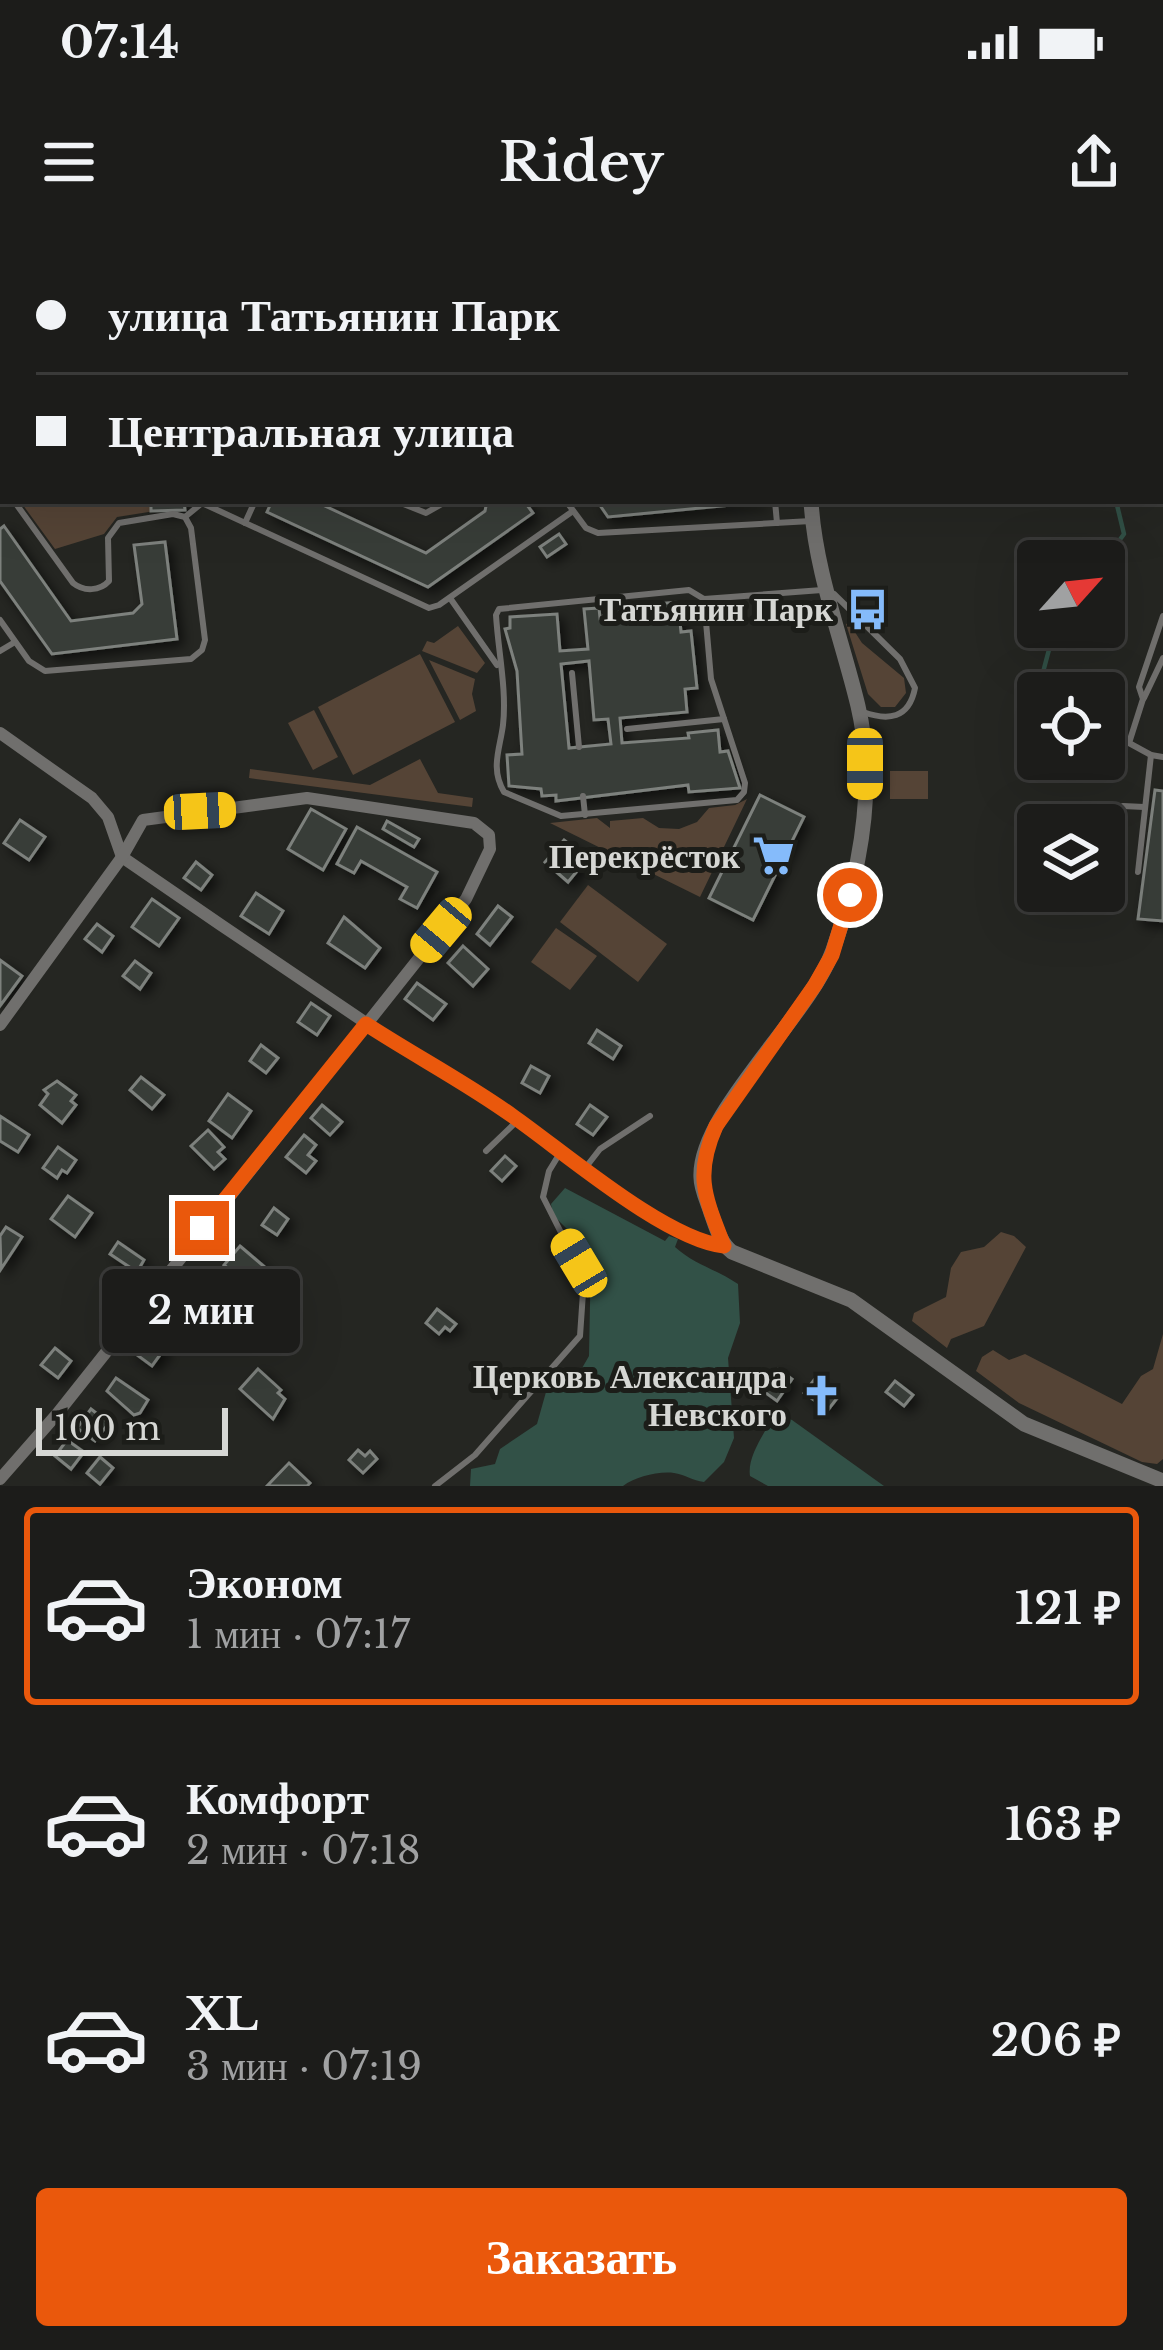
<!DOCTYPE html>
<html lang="ru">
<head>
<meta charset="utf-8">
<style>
  :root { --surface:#1c1c1a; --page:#292927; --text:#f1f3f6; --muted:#a0a1a2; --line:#3a3a39; --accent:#ea580c }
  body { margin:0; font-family:"Libre Baskerville",serif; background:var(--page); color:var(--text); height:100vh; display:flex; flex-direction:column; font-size:45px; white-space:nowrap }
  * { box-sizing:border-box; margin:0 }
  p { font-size:39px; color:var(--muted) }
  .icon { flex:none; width:66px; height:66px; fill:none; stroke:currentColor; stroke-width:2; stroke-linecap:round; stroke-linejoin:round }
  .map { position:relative; height:1246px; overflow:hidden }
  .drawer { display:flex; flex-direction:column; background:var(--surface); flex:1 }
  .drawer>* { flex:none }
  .guide { position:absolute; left:0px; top:0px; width:1164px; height:264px; box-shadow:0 12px 48px #0002,0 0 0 3px var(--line); display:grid; align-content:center; height:264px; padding:0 36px; background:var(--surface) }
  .needle { width:78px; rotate:63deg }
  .controls { position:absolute; left:1017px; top:300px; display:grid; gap:24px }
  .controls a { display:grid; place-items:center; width:108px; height:108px; border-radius:12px; background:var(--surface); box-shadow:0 12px 48px #0002,0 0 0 3px var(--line); font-size:60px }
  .scale { position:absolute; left:36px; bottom:30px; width:192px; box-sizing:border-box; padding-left:12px; border:6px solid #d6d7d4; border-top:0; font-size:33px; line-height:42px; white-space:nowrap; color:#d6d7d4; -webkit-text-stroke:9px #1c1d19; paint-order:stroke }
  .end { position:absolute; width:54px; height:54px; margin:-27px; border:15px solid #ea580c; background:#fff; box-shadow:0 0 0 6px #fff }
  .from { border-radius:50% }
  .bubble { position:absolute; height:84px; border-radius:12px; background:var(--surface); box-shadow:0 12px 48px #0002,0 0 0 3px var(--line); font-size:39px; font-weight:600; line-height:84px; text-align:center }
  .car { position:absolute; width:36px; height:72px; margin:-36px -18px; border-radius:15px; box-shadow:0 0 9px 3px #0007; background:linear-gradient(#f5c518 24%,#345 0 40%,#f5c518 0 76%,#345 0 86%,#f5c518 0) }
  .guide b { display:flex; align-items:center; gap:42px; height:114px; font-size:45px }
  .guide b+b { border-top:3px solid var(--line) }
  .guide i { width:30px; height:30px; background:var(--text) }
  ul { padding:21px 0 0; list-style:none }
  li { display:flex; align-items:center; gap:36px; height:198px; margin:0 24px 18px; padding:0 12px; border:6px solid transparent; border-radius:12px }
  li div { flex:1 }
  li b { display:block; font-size:45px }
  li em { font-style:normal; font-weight:600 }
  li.current { border-color:var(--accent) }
  li>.icon { width:108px; height:108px; stroke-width:1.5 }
  .cta { display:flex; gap:24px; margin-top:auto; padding:24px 36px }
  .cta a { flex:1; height:138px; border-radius:12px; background:var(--accent); color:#fff; font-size:48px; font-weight:600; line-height:138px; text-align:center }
  .status { display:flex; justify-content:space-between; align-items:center; height:84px; padding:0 60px; background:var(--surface); direction:ltr }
  .status svg { height:33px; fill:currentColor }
  header { display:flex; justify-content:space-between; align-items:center; height:156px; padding:0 36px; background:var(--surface); font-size:54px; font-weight:600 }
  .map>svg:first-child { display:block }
</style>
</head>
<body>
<div class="status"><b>07:14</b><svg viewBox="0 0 49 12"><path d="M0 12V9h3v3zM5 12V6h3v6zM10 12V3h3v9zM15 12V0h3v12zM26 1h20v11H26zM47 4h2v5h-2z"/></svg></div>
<header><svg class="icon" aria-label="menu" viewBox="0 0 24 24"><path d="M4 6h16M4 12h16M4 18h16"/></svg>Ridey<svg class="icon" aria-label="share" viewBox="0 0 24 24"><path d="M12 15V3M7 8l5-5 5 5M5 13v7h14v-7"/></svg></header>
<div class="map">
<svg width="1163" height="1246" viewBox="0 0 1163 1246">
  <defs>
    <filter id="shadow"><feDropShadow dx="5.5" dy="5.5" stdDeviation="6" flood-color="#0009"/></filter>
  </defs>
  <rect width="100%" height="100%" fill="#252622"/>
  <!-- green -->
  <g fill="#554436">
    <path d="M20,261H151V270L155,271L117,277L104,294L55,309Z"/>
    <path d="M849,383L862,403L904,438L906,453L895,467H881L868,454L846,384Z"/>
    <path d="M458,386L485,423L477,433L422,411L427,401L434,403Z"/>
    <path d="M420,414L455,482L353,535L318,467Z"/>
    <path d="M429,420L475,439L472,454L476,471L460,480Z"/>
    <path d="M314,470L338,517L313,530L288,483Z"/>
    <path d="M420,519L438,553L473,558L472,567L249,538L250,529L370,545Z"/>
    <rect x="890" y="531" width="38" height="28"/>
    <path d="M747,559L700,657L550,583L597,578L610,588V581L643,578L659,588L679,589L697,582L709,568L735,565Z"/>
    <path d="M588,645L667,704L638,742L560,682Z"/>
    <path d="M556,688L597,716L570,750L531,722Z"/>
    <path d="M1001,992L1014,996L1026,1007L984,1086L951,1099L947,1108L912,1081L914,1073L946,1057L951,1028L961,1012L984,1007Z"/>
    <path d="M1163,1094V1219L1157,1224L1142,1222L1019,1163L976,1131L982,1117L993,1110L1009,1120L1025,1114L1122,1164L1141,1136L1153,1129Z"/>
  </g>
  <!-- water -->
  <g fill="#325147">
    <path d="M565,948L665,1001L669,996L678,999L675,1007C695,1025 716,1029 738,1044L740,1083L728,1118L734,1198L724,1222L704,1242C693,1241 684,1234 674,1233C658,1231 635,1237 623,1246H470L471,1229L495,1224L500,1209L537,1184L546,1152L574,1142L589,1116L591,1013L553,975L551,964Z"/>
    <path d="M781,1176L792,1180L884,1246H768L750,1236C747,1217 764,1194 773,1177Z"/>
  </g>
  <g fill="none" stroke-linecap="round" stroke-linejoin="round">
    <!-- stream -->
    <g stroke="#325147" stroke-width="4.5">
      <path d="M1102,321L1104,311L1116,305L1124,294L1116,261"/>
      <path d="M1047,453L1042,436L1055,387"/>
      <path d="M1029,497L1038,485"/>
    </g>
  </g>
  <!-- building -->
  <g fill="#383c38" stroke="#7d817d" stroke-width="3" fill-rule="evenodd" filter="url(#shadow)">
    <path d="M151,261H184L185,270L151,271Z"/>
    <path d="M272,261H314L426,313L485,271L487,261H524L533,273L428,347L267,272Z"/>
    <path d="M597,261H761L762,262L608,277Z"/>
    <path d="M4,286L71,381L133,373L142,364L134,305L165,302L177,399L52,414L0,341V289Z"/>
    <path d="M559,294L566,304L547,317L540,307Z"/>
    <path d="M678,362L681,392L691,391L697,448L685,449L687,472L620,478L622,503L689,498L688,493L718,490L720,512L728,511L740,548L689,552L688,545L556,561V555L542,556L541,549L509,546L507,515L522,514L517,431L505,389L510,388V377L557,374L560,411L588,409L584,369L599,368L600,378L617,368L631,369L637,374H642L641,365ZM589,421L594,480L608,479L611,504L569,508L561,424Z"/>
    <path d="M1155,550L1163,551V681L1138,679Z"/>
    <path d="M760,555L804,577L753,680L709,658Z"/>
    <path d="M311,569L346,589L323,630L288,609Z"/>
    <path d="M20,580L45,597L29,620L4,603Z"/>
    <path d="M387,581L419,599L414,607L383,589Z"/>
    <path d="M357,587L437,632L417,668L400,659L407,647L361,621L354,633L337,624Z"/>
    <path d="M564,600L587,619L568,642L545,622Z"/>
    <path d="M196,622L212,635L201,650L184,638Z"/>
    <path d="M256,653L283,671L269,694L241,676Z"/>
    <path d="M152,659L179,678L159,706L132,687Z"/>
    <path d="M498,666L512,677L490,705L477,694Z"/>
    <path d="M344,677L380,708L365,728L328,703Z"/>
    <path d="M97,684L113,696L102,712L85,699Z"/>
    <path d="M463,706L488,729L473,746L448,723Z"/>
    <path d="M0,720L22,736L0,766Z"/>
    <path d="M135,721L151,733L140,749L123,736Z"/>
    <path d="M417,743L446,764L433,780L405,759Z"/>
    <path d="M311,763L330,776L317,795L298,782Z"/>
    <path d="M597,790L621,806L613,819L589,803Z"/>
    <path d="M261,805L278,818L266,833L250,821Z"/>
    <path d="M531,826L549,836L540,853L522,843Z"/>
    <path d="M141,837L164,855L152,869L130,850Z"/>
    <path d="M57,841L76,855L71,861L76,865L62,883L40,865L48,854L44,850Z"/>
    <path d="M228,854L251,871L232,898L209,881Z"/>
    <path d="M322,865L342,882L330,895L311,878Z"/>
    <path d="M590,865L607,877L593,895L577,884Z"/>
    <path d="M0,876L29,895L18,912L0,901Z"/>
    <path d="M208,890L224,907L218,912L225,919L214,929L191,906Z"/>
    <path d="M304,895L316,905L308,915L316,921L306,933L286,917Z"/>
    <path d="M58,907L76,920L67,933L62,930L57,938L43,928Z"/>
    <path d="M505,916L516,926L502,941L491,931Z"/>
    <path d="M68,956L92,973L75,997L51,979Z"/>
    <path d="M274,968L288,979L277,995L262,985Z"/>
    <path d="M6,987L22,997L1,1029L0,996Z"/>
    <path d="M118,1002L144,1020L137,1032L110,1014Z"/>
    <path d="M240,1006L267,1029L251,1048L224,1025Z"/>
    <path d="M194,1034L208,1044L195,1063L180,1053Z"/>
    <path d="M175,1057L195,1072L177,1095L158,1081Z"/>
    <path d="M437,1069L456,1084L450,1091L445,1087L439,1094L426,1083Z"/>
    <path d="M146,1095L165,1108L152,1126L133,1112Z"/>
    <path d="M55,1108L71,1121L58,1138L41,1125Z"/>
    <path d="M258,1129L281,1150L278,1153L285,1159L273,1179L240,1149Z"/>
    <path d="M778,1129L792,1139L777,1161L763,1151Z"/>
    <path d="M116,1138L148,1160L140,1173L134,1175L107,1151Z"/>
    <path d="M814,1140L838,1157L828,1170L804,1153Z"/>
    <path d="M895,1141L913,1155L904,1166L886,1152Z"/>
    <path d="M91,1169L109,1183L95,1201L77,1188Z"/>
    <path d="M67,1200L84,1212L71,1229L55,1216Z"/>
    <path d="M358,1210L365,1216L370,1211L377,1219L363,1233L349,1220Z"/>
    <path d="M100,1217L113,1228L100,1244L87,1233Z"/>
    <path d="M289,1223L310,1243L307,1246H267Z"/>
  </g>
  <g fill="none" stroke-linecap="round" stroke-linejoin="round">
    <!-- service -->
    <g stroke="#706f6d" stroke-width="6">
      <path d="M0,0H5"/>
      <path d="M372,0L374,3"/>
      <path d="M431,0V3"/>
      <path d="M195,3L196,0"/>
      <path d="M496,3V0"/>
      <path d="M520,3V0"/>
      <path d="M594,3V0"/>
      <path d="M1041,3L1049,0"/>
      <path d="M0,56L3,26"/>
      <path d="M0,100H3"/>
      <path d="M0,182H3"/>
      <path d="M0,260L3,258"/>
      <path d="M396,261L426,273L447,261"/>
      <path d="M566,261L586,288L598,293L811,281"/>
      <path d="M775,261L777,283"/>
      <path d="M185,277L202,263L429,368L439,365L573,271"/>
      <path d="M245,283L255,261"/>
      <path d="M834,354L900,419L915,448C909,479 888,481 863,472"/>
      <path d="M450,358L497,425"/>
      <path d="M704,359L689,350L499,369L496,375C498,410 507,450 503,485C500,509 490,528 504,552L561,576L737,560L744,552L745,543L711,439L704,359L822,350"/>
      <path d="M1163,376L1139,447L1143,459L1129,503L1151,515L1163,517"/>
      <path d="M0,380L29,421L45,431L191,419L202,410L205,400L191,288L185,277L173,274L119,283L108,298L109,341C100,351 84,352 73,343L14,261"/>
      <path d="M0,411L15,402"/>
      <path d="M572,433L579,507"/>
      <path d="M1144,458L1163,418"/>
      <path d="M627,489L724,479"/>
      <path d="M583,556L585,575"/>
      <path d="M1123,566L1144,567"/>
      <path d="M1138,632L1151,515"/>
      <path d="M486,911L516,882"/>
      <path d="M586,927L600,909L650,876"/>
      <path d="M435,1246L475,1215L580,1096L584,1038L543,957L549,931L560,913"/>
    </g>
    <!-- minor -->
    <g stroke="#706f6d" stroke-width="12">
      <path d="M0,493L92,558L108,577L122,617C203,673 284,728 366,783C414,816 466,843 514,877C564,911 666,1001 724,1006"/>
      <path d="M0,785L122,617L143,580L307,558L474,583L489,595L490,609L466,659L57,1174L0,1239"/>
    </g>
    <!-- tertiary -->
    <g stroke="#706f6d" stroke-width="15">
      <path d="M797,0V3"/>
      <path d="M811,261C815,331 842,399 858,466C877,547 860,633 833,710C810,776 697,874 701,938C701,949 708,963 711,973C716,987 720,1003 732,1012L851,1060L1024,1184L1163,1241"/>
    </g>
  </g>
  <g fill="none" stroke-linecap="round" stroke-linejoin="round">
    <!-- route -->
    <path stroke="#ea580c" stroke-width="15" d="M202,988L366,784C415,816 467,843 514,877C564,912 666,1000 724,1006C705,957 694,936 716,886L815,745L832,715L850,655"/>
  </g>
  <!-- icons -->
  <defs>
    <symbol id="bus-bare" viewBox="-9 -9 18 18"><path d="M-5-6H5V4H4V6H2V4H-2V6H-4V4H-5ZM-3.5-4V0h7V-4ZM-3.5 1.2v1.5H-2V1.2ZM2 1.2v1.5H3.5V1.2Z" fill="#85bbfb" stroke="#1c1d19" stroke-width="2.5" paint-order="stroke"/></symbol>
    <symbol id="supermarket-bare" viewBox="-9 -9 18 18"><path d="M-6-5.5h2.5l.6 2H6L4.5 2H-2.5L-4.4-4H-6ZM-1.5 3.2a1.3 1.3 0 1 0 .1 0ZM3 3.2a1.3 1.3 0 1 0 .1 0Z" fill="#85bbfb" stroke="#1c1d19" stroke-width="2.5" paint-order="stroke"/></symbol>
    <symbol id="church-bare" viewBox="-9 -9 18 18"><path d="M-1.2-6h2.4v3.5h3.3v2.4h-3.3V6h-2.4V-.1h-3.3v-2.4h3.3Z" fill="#85bbfb" stroke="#1c1d19" stroke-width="2.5" paint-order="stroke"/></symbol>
  </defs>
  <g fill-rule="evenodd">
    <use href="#bus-bare" x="838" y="340" width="59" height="59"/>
    <use href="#supermarket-bare" x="744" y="586" width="59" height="59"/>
    <use href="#church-bare" x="792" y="1126" width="59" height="59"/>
  </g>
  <g text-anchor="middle" stroke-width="10" stroke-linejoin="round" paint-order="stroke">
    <!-- poi labels -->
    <g font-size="33" font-weight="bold" fill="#d6d7d4" stroke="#1c1d19" text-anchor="end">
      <text x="833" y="381">Татьянин Парк</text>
      <text x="740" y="628">Перекрёсток</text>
      <text x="787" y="1148">Церковь Александра<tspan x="787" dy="38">Невского</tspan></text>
    </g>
  </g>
</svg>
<div class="controls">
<a><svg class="needle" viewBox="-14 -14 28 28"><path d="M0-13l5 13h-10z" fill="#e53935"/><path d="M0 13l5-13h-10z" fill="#a0a1a2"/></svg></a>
<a><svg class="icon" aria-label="locate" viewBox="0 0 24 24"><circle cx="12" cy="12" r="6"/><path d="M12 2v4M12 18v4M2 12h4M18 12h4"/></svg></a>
<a><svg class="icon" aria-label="layers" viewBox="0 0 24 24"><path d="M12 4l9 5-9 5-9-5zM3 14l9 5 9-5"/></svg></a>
</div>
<div class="scale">100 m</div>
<i class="end from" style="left:850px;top:655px"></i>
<i class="end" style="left:202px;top:988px"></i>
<div class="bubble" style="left:102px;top:1029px;width:198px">2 мин</div>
<i class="car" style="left:865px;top:524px;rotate:180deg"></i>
<i class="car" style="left:200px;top:571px;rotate:87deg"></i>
<i class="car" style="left:441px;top:690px;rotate:220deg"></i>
<i class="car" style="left:579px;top:1023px;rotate:329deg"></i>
<div class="guide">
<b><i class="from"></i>улица Татьянин Парк</b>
<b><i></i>Центральная улица</b>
</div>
</div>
<section class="drawer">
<ul>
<li class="current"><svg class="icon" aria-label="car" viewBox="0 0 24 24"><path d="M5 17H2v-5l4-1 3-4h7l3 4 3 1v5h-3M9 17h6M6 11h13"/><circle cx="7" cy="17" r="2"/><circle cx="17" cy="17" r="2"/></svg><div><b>Эконом</b><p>1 мин · 07:17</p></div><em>121 ₽</em></li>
<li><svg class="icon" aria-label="car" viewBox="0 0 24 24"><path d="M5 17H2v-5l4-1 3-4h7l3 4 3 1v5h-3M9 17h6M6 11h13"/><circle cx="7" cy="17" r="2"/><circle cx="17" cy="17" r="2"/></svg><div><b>Комфорт</b><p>2 мин · 07:18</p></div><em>163 ₽</em></li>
<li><svg class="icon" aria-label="car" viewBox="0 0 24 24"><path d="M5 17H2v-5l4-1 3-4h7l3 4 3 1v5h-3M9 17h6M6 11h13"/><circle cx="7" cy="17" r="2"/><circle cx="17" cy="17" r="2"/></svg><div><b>XL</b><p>3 мин · 07:19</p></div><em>206 ₽</em></li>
</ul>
<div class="cta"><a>Заказать</a></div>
</section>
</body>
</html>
